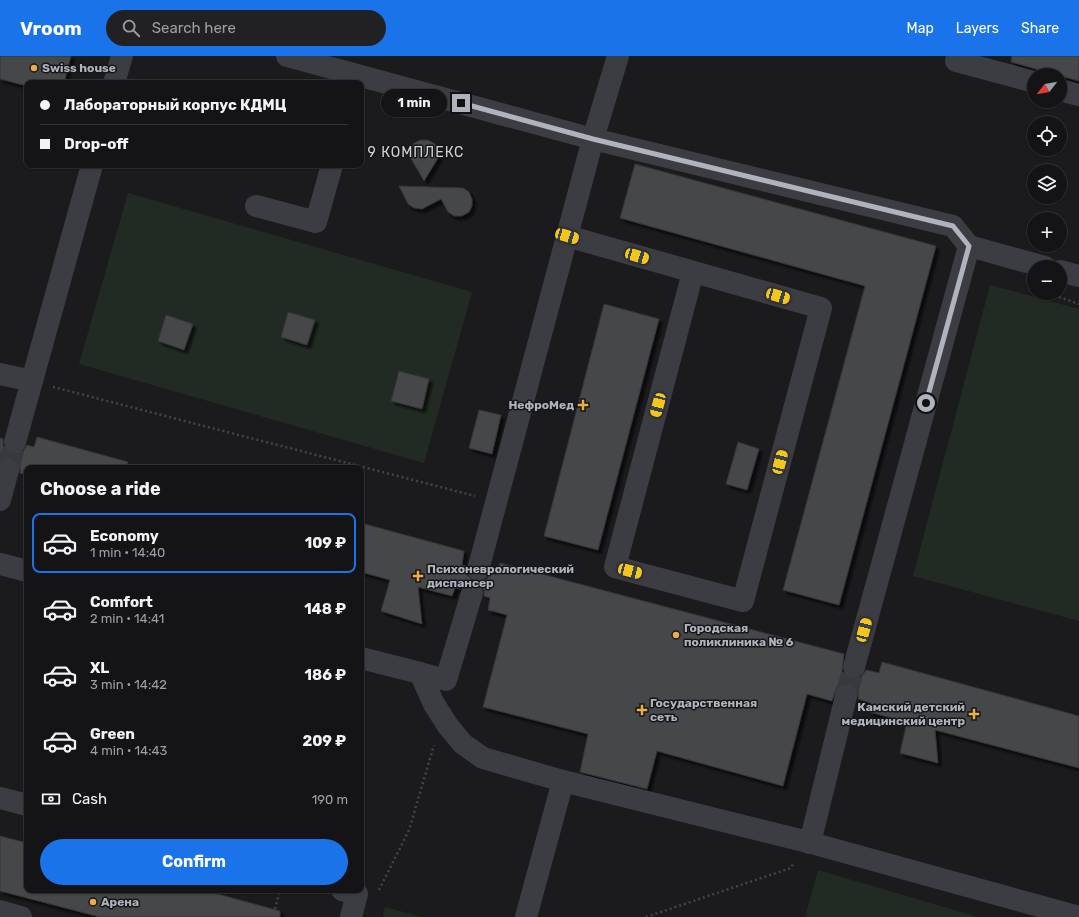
<!DOCTYPE html>
<html lang="en">
<head>
<meta charset="utf-8">
<style>
  :root { --surface:#141416; --page:#212123; --text:#f1f3f6; --muted:#9d9ea1; --line:#333335; --accent:#1a73e8 }
  body { margin:0; font-family:Rubik,sans-serif; background:var(--page); color:var(--text); height:100vh; display:flex; flex-direction:column; font-size:15px; white-space:nowrap }
  * { box-sizing:border-box; margin:0 }
  p { font-size:13px; color:var(--muted) }
  .icon { flex:none; width:22px; height:22px; fill:none; stroke:currentColor; stroke-width:2; stroke-linecap:round; stroke-linejoin:round }
  .map { position:relative; flex:1; overflow:hidden }
  .sheet { position:absolute; left:24px; top:409px; width:340px; height:428px; display:flex; flex-direction:column; background:var(--surface); border-radius:8px; box-shadow:0 1px 3px #0004,0 0 0 1px var(--line) }
  .sheet>* { flex:none }
  .hud { position:absolute; left:24px; top:24px; width:340px; height:88px; border-radius:8px; box-shadow:0 1px 3px #0004,0 0 0 1px var(--line); display:grid; align-content:center; height:88px; padding:0 16px; background:var(--surface) }
  .needle { width:26px; rotate:239deg }
  .buttons { position:absolute; left:1027px; top:12px; display:grid; gap:8px }
  .buttons a { display:grid; place-items:center; width:40px; height:40px; border-radius:50%; background:var(--surface); box-shadow:0 1px 3px #0004,0 0 0 1px var(--line); font-size:20px }
  .end { position:absolute; width:18px; height:18px; margin:-9px; border:5px solid #aeb3bc; background:#111; box-shadow:0 0 0 2px #111 }
  .from { border-radius:50% }
  .bubble { position:absolute; height:28px; border-radius:14px; background:var(--surface); box-shadow:0 1px 3px #0004,0 0 0 1px var(--line); font-size:13px; font-weight:700; line-height:28px; text-align:center }
  .car { position:absolute; width:12px; height:24px; margin:-12px -6px; border-radius:5px; box-shadow:0 0 3px 1px #0007; background:linear-gradient(#f5c518 24%,#345 0 40%,#f5c518 0 76%,#345 0 86%,#f5c518 0) }
  .hud b { display:flex; align-items:center; gap:14px; height:38px; font-size:15px }
  .hud b+b { border-top:1px solid var(--line) }
  .hud i { width:10px; height:10px; background:var(--text) }
  ul { padding:0; list-style:none }
  li { display:flex; align-items:center; gap:12px; height:60px; margin:0 8px 6px; padding:0 8px; border:2px solid transparent; border-radius:8px }
  li div { flex:1 }
  li b { display:block; font-size:15px }
  li em { font-style:normal; font-weight:700 }
  li.active { border-color:var(--accent) }
  li>.icon { width:36px; height:36px; stroke-width:1.5 }
  h2 { padding:0 16px; font-size:18px; line-height:48px }
  .pay { display:flex; align-items:center; gap:10px; height:44px; padding:0 16px; font-size:15px }
  .pay p { margin-inline-start:auto }
  .button { display:flex; gap:8px; margin-top:auto; padding:8px 16px }
  .button a { flex:1; height:46px; border-radius:24px; background:var(--accent); color:#fff; font-size:16px; font-weight:700; line-height:46px; text-align:center }
  header { display:flex; align-items:center; gap:24px; box-sizing:border-box; height:56px; padding:0 20px; background:var(--accent); color:#fff }
  header strong { font-size:19px }
  nav { display:flex; gap:22px; margin-inline-start:auto; font-size:14px }
  .search { width:280px; height:36px; background:var(--page); display:flex; align-items:center; gap:10px; box-sizing:border-box; padding:0 14px; border-radius:22px; color:var(--muted); font-size:15px }
  .map>svg:first-child { display:block }
</style>
</head>
<body>
<header>
<strong>Vroom</strong>
<div class="search"><svg class="icon" aria-label="search" viewBox="0 0 24 24"><circle cx="10" cy="10" r="6"/><path d="M15 15l6 6"/></svg>Search here</div>
<nav><a>Map</a><a>Layers</a><a>Share</a></nav>
</header>
<div class="map">
<svg width="1079" height="861" viewBox="0 0 1079 861">
  <defs>
    <filter id="shadow"><feDropShadow dx="3.5" dy="3.5" stdDeviation="1" flood-color="#0009"/></filter>
  </defs>
  <rect width="100%" height="100%" fill="#1b1b1d"/>
  <!-- green -->
  <g fill="#222b23">
    <path d="M128,137L472,236L424,407L79,308Z"/>
    <path d="M990,229L1079,253V565L913,520Z"/>
    <path d="M818,814L978,861H805Z"/>
    <path d="M385,851L422,861H383Z"/>
  </g>
  <!-- building -->
  <g fill="#45464a" stroke="#353539" filter="url(#shadow)">
    <path d="M0,0H71L64,27H27V30L0,23Z"/>
    <path d="M1012,0H1079V25L1011,6Z"/>
    <path d="M421,84H428L435,88L438,95V102L424,125L410,101V94L414,87Z"/>
    <path d="M635,108L936,190L839,549L783,534L865,230L620,162Z"/>
    <path d="M399,130L463,132L469,136L472,143V150L469,156L462,160H454L448,156L441,143L422,153L414,152L408,148Z"/>
    <path d="M604,248L659,263L598,494L544,480Z"/>
    <path d="M288,256L315,264L307,289L281,281Z"/>
    <path d="M166,259L193,268L184,294L158,285Z"/>
    <path d="M399,315L429,323L422,353L391,345Z"/>
    <path d="M479,354L501,359L492,398L469,392Z"/>
    <path d="M37,381L128,406L127,412H27V419L20,417V410L17,405L12,402H5L0,405V382L3,383V389L6,395L12,398H18L23,395L27,389L34,391Z"/>
    <path d="M738,386L759,393L747,434L726,428Z"/>
    <path d="M361,467L464,495L462,509L466,510V518L473,525L464,528L460,533L455,532L452,540L418,531L422,568L381,555L390,524L361,516Z"/>
    <path d="M500,507L844,598L842,615L845,620L851,623H857L862,620L866,614L879,617L882,606L1079,660V712L935,674L938,707L900,697L907,666L869,656L871,647L858,643V636L854,631L849,628H843L837,631L832,645L807,638L783,730L657,695L647,733L580,716L588,678L483,651L507,559L488,554L490,542L484,540V534L477,526L487,523L490,517L496,519Z"/>
    <path d="M0,780L27,787V834H203L280,855V861H100L0,835Z"/>
  </g>
  <g fill="none" stroke-linecap="round" stroke-linejoin="round">
    <!-- minor-tunnel -->
    <g stroke="#38393d" stroke-width="22" stroke-dasharray="22 11" stroke-linecap="butt">
      <path d="M8,414L15,386"/>
      <path d="M846,640L854,611"/>
    </g>
    <!-- path -->
    <g stroke="#424449" stroke-width="2.5" stroke-dasharray="2 3" stroke-linecap="butt">
      <path d="M1059,241L1079,248"/>
      <path d="M53,331L475,440"/>
      <path d="M25,787L27,780"/>
      <path d="M379,834L409,774L434,689"/>
      <path d="M275,853L280,834"/>
      <path d="M646,861L791,812L794,806"/>
    </g>
    <!-- minor -->
    <g stroke="#3c3d42" stroke-width="22">
      <path d="M287,0L593,83L953,170L969,190L1045,211"/>
      <path d="M958,0L956,5L1034,26"/>
      <path d="M114,27L122,0"/>
      <path d="M1060,34L1079,39"/>
      <path d="M256,150L316,166L332,109"/>
      <path d="M567,180L821,252L743,545L615,511L693,216"/>
      <path d="M1060,215L1079,220"/>
      <path d="M0,318L32,325"/>
      <path d="M15,386L92,109"/>
      <path d="M0,444L8,414"/>
      <path d="M0,508L27,515"/>
      <path d="M478,514L593,83L618,0"/>
      <path d="M361,602L420,617L434,648L448,670L463,688L483,702L563,725L804,785L1079,861"/>
      <path d="M854,611L969,190"/>
      <path d="M420,617L446,624L472,537"/>
      <path d="M0,742L27,749"/>
      <path d="M810,787L846,640"/>
      <path d="M342,834L357,838L351,861"/>
      <path d="M0,855L21,861"/>
      <path d="M526,861L563,725"/>
    </g>
  </g>
  <g fill="none" stroke-linecap="round" stroke-linejoin="round">
    <!-- route -->
    <path stroke="#aeb3bc" stroke-width="5" d="M461,47L593,83L953,170L969,190L926,347"/>
  </g>
  <!-- markers -->
  <g fill="#efad41" stroke="#161618" stroke-width="1.5">
    <circle cx="34" cy="12" r="4"/>
    <path d="M581 343h4v4h4v4h-4v4h-4v-4h-4v-4h4z"/>
    <path d="M416 514h4v4h4v4h-4v4h-4v-4h-4v-4h4z"/>
    <circle cx="676" cy="579" r="4"/>
    <path d="M640 648h4v4h4v4h-4v4h-4v-4h-4v-4h4z"/>
    <path d="M972 652h4v4h4v4h-4v4h-4v-4h-4v-4h4z"/>
    <circle cx="93" cy="846" r="4"/>
  </g>
  <g text-anchor="middle" stroke-width="3" stroke-linejoin="round" paint-order="stroke">
    <!-- poi labels -->
    <g font-size="12" font-weight="bold" fill="#aeb3bc" stroke="#161618" text-anchor="start">
      <text x="42" y="16">Swiss house</text>
      <text x="574" y="353" text-anchor="end">НефроМед</text>
      <text x="427" y="517">Психоневрологический<tspan x="427" dy="14">диспансер</tspan></text>
      <text x="684" y="576">Городская<tspan x="684" dy="14">поликлиника № 6</tspan></text>
      <text x="650" y="651">Государственная<tspan x="650" dy="14">сеть</tspan></text>
      <text x="965" y="655" text-anchor="end">Камский детский<tspan x="965" dy="14">медицинский центр</tspan></text>
      <text x="101" y="850">Арена</text>
    </g>
    <!-- quarter labels -->
    <g font-size="14" letter-spacing="1" fill="#cfd1d8" stroke="#161618">
      <text x="416" y="101">9 КОМПЛЕКС</text>
    </g>
  </g>
</svg>
<div class="buttons">
<a><svg class="needle" viewBox="-14 -14 28 28"><path d="M0-13l5 13h-10z" fill="#e53935"/><path d="M0 13l5-13h-10z" fill="#9d9ea1"/></svg></a>
<a><svg class="icon" aria-label="locate" viewBox="0 0 24 24"><circle cx="12" cy="12" r="6"/><path d="M12 2v4M12 18v4M2 12h4M18 12h4"/></svg></a>
<a><svg class="icon" aria-label="layers" viewBox="0 0 24 24"><path d="M12 4l9 5-9 5-9-5zM3 14l9 5 9-5"/></svg></a>
<a>+</a>
<a>−</a>
</div>
<i class="end from" style="left:926px;top:347px"></i>
<i class="end" style="left:461px;top:47px"></i>
<div class="bubble" style="left:381px;top:33px;width:66px">1 min</div>
<i class="car" style="left:567px;top:180px;rotate:106deg"></i>
<i class="car" style="left:637px;top:200px;rotate:106deg"></i>
<i class="car" style="left:778px;top:240px;rotate:106deg"></i>
<i class="car" style="left:658px;top:349px;rotate:195deg"></i>
<i class="car" style="left:780px;top:406px;rotate:15deg"></i>
<i class="car" style="left:630px;top:515px;rotate:105deg"></i>
<i class="car" style="left:864px;top:574px;rotate:15deg"></i>
<div class="hud">
<b><i class="from"></i>Лабораторный корпус КДМЦ</b>
<b><i></i>Drop-off</b>
</div>
<section class="sheet">
<h2>Choose a ride</h2>
<ul>
<li class="active"><svg class="icon" aria-label="car" viewBox="0 0 24 24"><path d="M5 17H2v-5l4-1 3-4h7l3 4 3 1v5h-3M9 17h6M6 11h13"/><circle cx="7" cy="17" r="2"/><circle cx="17" cy="17" r="2"/></svg><div><b>Economy</b><p>1 min · 14:40</p></div><em>109 ₽</em></li>
<li><svg class="icon" aria-label="car" viewBox="0 0 24 24"><path d="M5 17H2v-5l4-1 3-4h7l3 4 3 1v5h-3M9 17h6M6 11h13"/><circle cx="7" cy="17" r="2"/><circle cx="17" cy="17" r="2"/></svg><div><b>Comfort</b><p>2 min · 14:41</p></div><em>148 ₽</em></li>
<li><svg class="icon" aria-label="car" viewBox="0 0 24 24"><path d="M5 17H2v-5l4-1 3-4h7l3 4 3 1v5h-3M9 17h6M6 11h13"/><circle cx="7" cy="17" r="2"/><circle cx="17" cy="17" r="2"/></svg><div><b>XL</b><p>3 min · 14:42</p></div><em>186 ₽</em></li>
<li><svg class="icon" aria-label="car" viewBox="0 0 24 24"><path d="M5 17H2v-5l4-1 3-4h7l3 4 3 1v5h-3M9 17h6M6 11h13"/><circle cx="7" cy="17" r="2"/><circle cx="17" cy="17" r="2"/></svg><div><b>Green</b><p>4 min · 14:43</p></div><em>209 ₽</em></li>
</ul>
<div class="pay"><svg class="icon" aria-label="cash" viewBox="0 0 24 24"><path d="M3 7h18v10H3z"/><circle cx="12" cy="12" r="2"/></svg>Cash<p>190 m</p></div>
<div class="button"><a>Confirm</a></div>
</section>
</div>
</body>
</html>
